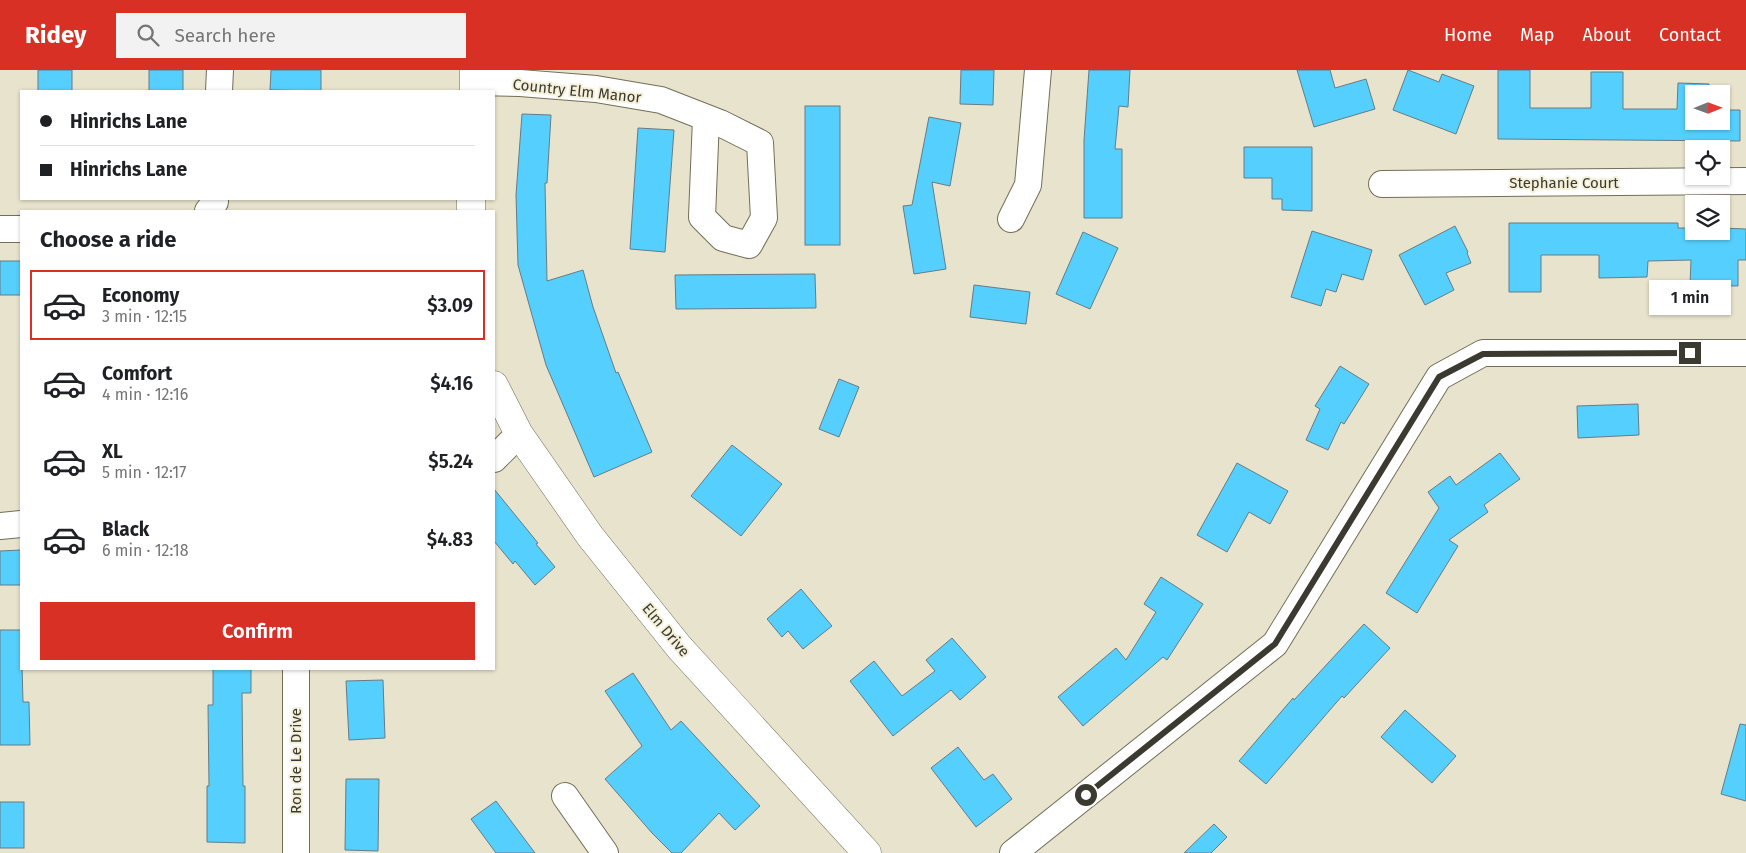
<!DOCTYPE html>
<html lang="en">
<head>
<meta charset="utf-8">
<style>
  :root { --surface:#fff; --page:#f2f2f2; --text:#202124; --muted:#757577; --line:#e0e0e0; --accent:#d93025 }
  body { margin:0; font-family:"Fira Sans",sans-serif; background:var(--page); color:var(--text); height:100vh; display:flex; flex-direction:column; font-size:19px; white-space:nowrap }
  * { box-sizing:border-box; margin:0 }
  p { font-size:16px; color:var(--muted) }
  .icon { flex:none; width:28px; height:28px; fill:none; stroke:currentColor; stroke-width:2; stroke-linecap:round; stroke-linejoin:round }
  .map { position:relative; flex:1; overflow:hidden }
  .drawer { position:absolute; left:20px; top:140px; width:475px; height:460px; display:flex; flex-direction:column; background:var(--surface); border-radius:0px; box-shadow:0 1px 4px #0004 }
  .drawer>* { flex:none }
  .top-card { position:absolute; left:20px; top:20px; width:475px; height:110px; border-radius:0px; box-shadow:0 1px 4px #0004; display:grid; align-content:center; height:110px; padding:0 20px; background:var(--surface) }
  .needle { width:32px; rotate:89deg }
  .controls { position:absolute; left:1685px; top:15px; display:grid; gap:10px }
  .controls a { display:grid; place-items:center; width:45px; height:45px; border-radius:0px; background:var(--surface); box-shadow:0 1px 4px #0004; font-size:25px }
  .end { position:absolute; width:22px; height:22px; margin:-11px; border:6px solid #3b3a31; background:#fff; box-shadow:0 0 0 2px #fff }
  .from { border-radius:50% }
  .bubble { position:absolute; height:35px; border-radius:0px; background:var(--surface); box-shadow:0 1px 4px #0004; font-size:16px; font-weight:600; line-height:35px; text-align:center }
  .top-card b { display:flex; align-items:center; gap:18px; height:48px; font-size:19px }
  .top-card b+b { border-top:1px solid var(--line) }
  .top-card i { width:12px; height:12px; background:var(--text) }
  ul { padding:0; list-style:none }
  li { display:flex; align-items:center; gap:15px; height:70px; margin:0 10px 8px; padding:0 10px; border:2px solid transparent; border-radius:0px }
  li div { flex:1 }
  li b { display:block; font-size:19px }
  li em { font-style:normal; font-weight:600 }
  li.active { border-color:var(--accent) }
  li>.icon { width:45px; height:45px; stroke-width:1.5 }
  h2 { padding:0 20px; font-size:22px; line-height:60px }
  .cta { display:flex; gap:10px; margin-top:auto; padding:10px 20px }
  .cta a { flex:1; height:58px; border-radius:0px; background:var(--accent); color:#fff; font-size:20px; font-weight:600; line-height:58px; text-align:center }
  header { display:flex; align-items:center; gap:30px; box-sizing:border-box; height:70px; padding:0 25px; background:var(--accent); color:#fff }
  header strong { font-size:24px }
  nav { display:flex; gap:28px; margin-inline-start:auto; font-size:18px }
  .search { width:350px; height:45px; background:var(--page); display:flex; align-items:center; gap:12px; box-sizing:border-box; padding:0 18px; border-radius:0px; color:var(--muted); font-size:19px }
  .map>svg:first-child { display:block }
</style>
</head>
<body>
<header>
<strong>Ridey</strong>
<div class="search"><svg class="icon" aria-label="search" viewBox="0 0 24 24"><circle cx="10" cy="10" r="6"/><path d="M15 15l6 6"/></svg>Search here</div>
<nav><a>Home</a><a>Map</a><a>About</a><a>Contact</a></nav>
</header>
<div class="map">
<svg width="1746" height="783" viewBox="0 0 1746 783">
  <rect width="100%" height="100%" fill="#e8e3cc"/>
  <!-- building -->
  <g fill="#55cffe" stroke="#657c86">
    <rect x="38" y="0" width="34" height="21"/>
    <rect x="149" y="0" width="34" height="21"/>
    <path d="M271,0H321V21L270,20Z"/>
    <path d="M961,0H994L993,35L960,34Z"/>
    <path d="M1089,0H1130L1128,37L1119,36L1115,79H1122V148H1084V70Z"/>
    <path d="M1297,0H1330L1335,18L1366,9L1375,39L1314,57Z"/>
    <path d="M1408,0L1439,12L1442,4L1474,16L1456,64L1393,40Z"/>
    <path d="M1498,0H1530V38H1591V2H1623V39H1677L1678,13L1709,14V24H1694V51H1721V40H1740V71L1498,69Z"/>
    <rect x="805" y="36" width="35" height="139"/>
    <path d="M522,44L551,45L547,113H545L547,211L583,200L593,237L616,303L618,302L652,382L594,407L546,295L518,195L516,125Z"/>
    <path d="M929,47L961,53L950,116L932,112L946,199L914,204L903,136L912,135Z"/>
    <path d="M638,58L674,60L665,182L630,179Z"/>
    <path d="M1244,77H1312V141L1282,140V129H1272V108H1244Z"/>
    <path d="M1509,153H1678V158H1694V161H1721V158L1746,159V190H1738V216L1690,215L1691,190L1648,191L1647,207L1599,208V185H1541V222H1509Z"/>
    <path d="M1455,156L1468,182L1467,183L1471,193L1446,203L1454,220L1425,235L1399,185Z"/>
    <path d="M1312,161L1372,180L1363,210L1342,204L1336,222L1326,219L1321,236L1291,227Z"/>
    <path d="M1083,162L1118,178L1090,239L1056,224Z"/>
    <rect x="0" y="191" width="21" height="34"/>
    <path d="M815,204L816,238L676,239L675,205Z"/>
    <path d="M974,215L1030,222L1026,254L970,247Z"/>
    <path d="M1340,296L1369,314L1344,354L1341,352L1328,380L1306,370L1320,339L1315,336Z"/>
    <path d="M839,309L859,317L839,367L819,359Z"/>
    <path d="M1638,334L1639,365L1578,368L1577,336Z"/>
    <path d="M732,375L782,414L741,466L691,426Z"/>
    <path d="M1500,383L1520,409L1484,435L1488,442L1449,470L1458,476L1417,543L1386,523L1439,438L1428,422L1450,406L1456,415Z"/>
    <path d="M1237,393L1288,421L1270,454L1249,442L1227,482L1197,465Z"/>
    <path d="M494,419L538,473L536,474L555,497L535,515L515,491L513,494L494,471Z"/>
    <path d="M21,480V515H0V481Z"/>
    <path d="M1161,507L1203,534L1167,590L1163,587L1083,656L1058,627L1116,578L1126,590L1156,542L1144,534Z"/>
    <path d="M801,519L832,556L803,579L788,561L782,567L767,549Z"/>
    <path d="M1364,554L1390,578L1344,628L1342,626L1266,714L1239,691L1293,628L1294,630Z"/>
    <path d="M0,560H21L23,632H29L30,675H0Z"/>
    <path d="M952,568L986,607L960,630L951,620L893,666L850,611L874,591L902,626L935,601L926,590Z"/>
    <path d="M213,599H251V623H242L243,716H245V773L207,772V716H209L208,635H213Z"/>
    <path d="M633,603L671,660L681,651L760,736L735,760L719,743L681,783H672L652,763L605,709L642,676L605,621Z"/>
    <path d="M383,610L385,668L349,670L346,611Z"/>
    <path d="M1405,640L1456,686L1432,713L1381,667Z"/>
    <path d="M1740,654L1746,655V731L1721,724Z"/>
    <path d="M958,677L984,710L993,704L1012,729L976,757L931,698Z"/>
    <path d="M346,709H379L378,781L345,780Z"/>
    <path d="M496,731L535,783H496L471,749Z"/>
    <rect x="0" y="732" width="24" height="46"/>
    <path d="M1214,754L1227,767L1211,783H1184Z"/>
  </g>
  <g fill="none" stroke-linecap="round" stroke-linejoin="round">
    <defs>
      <g id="minor">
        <path d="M474,12L520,13L596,19L661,30L720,53L760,73L764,148L749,175L723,168L702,147L706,48"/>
        <path d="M219,21L220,0"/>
        <path d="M1382,114L1746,111"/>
        <path d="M208,141L215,132V129"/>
        <path d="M1011,149L1028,115L1038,0"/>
        <path d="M0,159H21"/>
        <path d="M494,389L519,364"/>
        <path d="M0,456L21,454"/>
        <path d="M296,599V783"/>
        <path d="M565,726L605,783"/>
        <path d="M1013,783L1275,574L1439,307L1483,283H1746"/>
      </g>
      <g id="tertiary">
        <path d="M474,21V0"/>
        <path d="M471,141V129"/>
        <path d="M494,315L519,364L590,466L679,577L867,783"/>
      </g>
    </defs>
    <!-- minor casing -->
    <use href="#minor" stroke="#726e59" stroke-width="28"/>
    <!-- tertiary casing -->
    <use href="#tertiary" stroke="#726e59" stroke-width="29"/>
    <!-- minor -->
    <use href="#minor" stroke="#fff" stroke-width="26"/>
    <!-- tertiary -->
    <use href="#tertiary" stroke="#fff" stroke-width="28"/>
  </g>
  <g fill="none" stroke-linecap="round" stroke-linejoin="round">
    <!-- route -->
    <path stroke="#3b3a31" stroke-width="6" d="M1086,725L1275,574L1439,307L1483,284L1690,283"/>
  </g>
  <g text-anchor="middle" stroke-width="4" stroke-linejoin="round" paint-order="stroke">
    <!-- street labels -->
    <g font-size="15" fill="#3b3a31" stroke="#f5f0d9">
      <text transform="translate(577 21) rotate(6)" y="5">Country Elm Manor</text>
      <text x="1564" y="118">Stephanie Court</text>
      <text transform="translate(666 560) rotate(50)" y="5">Elm Drive</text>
      <text transform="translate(296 691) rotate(-90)" y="5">Ron de Le Drive</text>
    </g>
  </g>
</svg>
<div class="controls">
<a><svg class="needle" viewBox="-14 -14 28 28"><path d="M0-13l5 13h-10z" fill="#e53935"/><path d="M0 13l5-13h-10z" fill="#757577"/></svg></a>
<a><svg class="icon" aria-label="locate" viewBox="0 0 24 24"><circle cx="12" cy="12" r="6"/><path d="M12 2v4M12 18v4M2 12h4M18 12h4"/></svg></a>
<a><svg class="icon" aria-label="layers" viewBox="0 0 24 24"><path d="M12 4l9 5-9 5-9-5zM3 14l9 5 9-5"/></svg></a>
</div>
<i class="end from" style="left:1086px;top:725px"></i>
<i class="end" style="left:1690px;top:283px"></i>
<div class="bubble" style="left:1649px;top:210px;width:82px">1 min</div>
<div class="top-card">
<b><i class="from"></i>Hinrichs Lane</b>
<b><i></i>Hinrichs Lane</b>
</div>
<section class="drawer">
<h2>Choose a ride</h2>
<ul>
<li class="active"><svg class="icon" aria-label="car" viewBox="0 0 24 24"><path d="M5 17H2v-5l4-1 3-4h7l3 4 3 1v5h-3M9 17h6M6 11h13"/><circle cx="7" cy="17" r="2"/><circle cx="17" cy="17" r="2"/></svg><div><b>Economy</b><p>3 min · 12:15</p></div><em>$3.09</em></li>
<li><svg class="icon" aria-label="car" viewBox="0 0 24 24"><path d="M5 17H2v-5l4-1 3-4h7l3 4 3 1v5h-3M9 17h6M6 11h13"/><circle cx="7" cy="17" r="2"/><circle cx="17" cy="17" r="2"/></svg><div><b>Comfort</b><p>4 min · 12:16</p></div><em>$4.16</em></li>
<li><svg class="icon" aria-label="car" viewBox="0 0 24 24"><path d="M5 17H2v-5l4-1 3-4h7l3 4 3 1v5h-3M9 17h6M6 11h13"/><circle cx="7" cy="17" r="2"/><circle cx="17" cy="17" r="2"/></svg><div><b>XL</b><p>5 min · 12:17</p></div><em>$5.24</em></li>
<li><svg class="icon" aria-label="car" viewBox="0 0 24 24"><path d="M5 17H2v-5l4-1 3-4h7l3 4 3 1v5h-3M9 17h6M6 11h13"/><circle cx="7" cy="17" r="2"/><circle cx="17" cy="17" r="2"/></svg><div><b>Black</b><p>6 min · 12:18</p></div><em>$4.83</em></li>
</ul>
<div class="cta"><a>Confirm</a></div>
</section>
</div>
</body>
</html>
